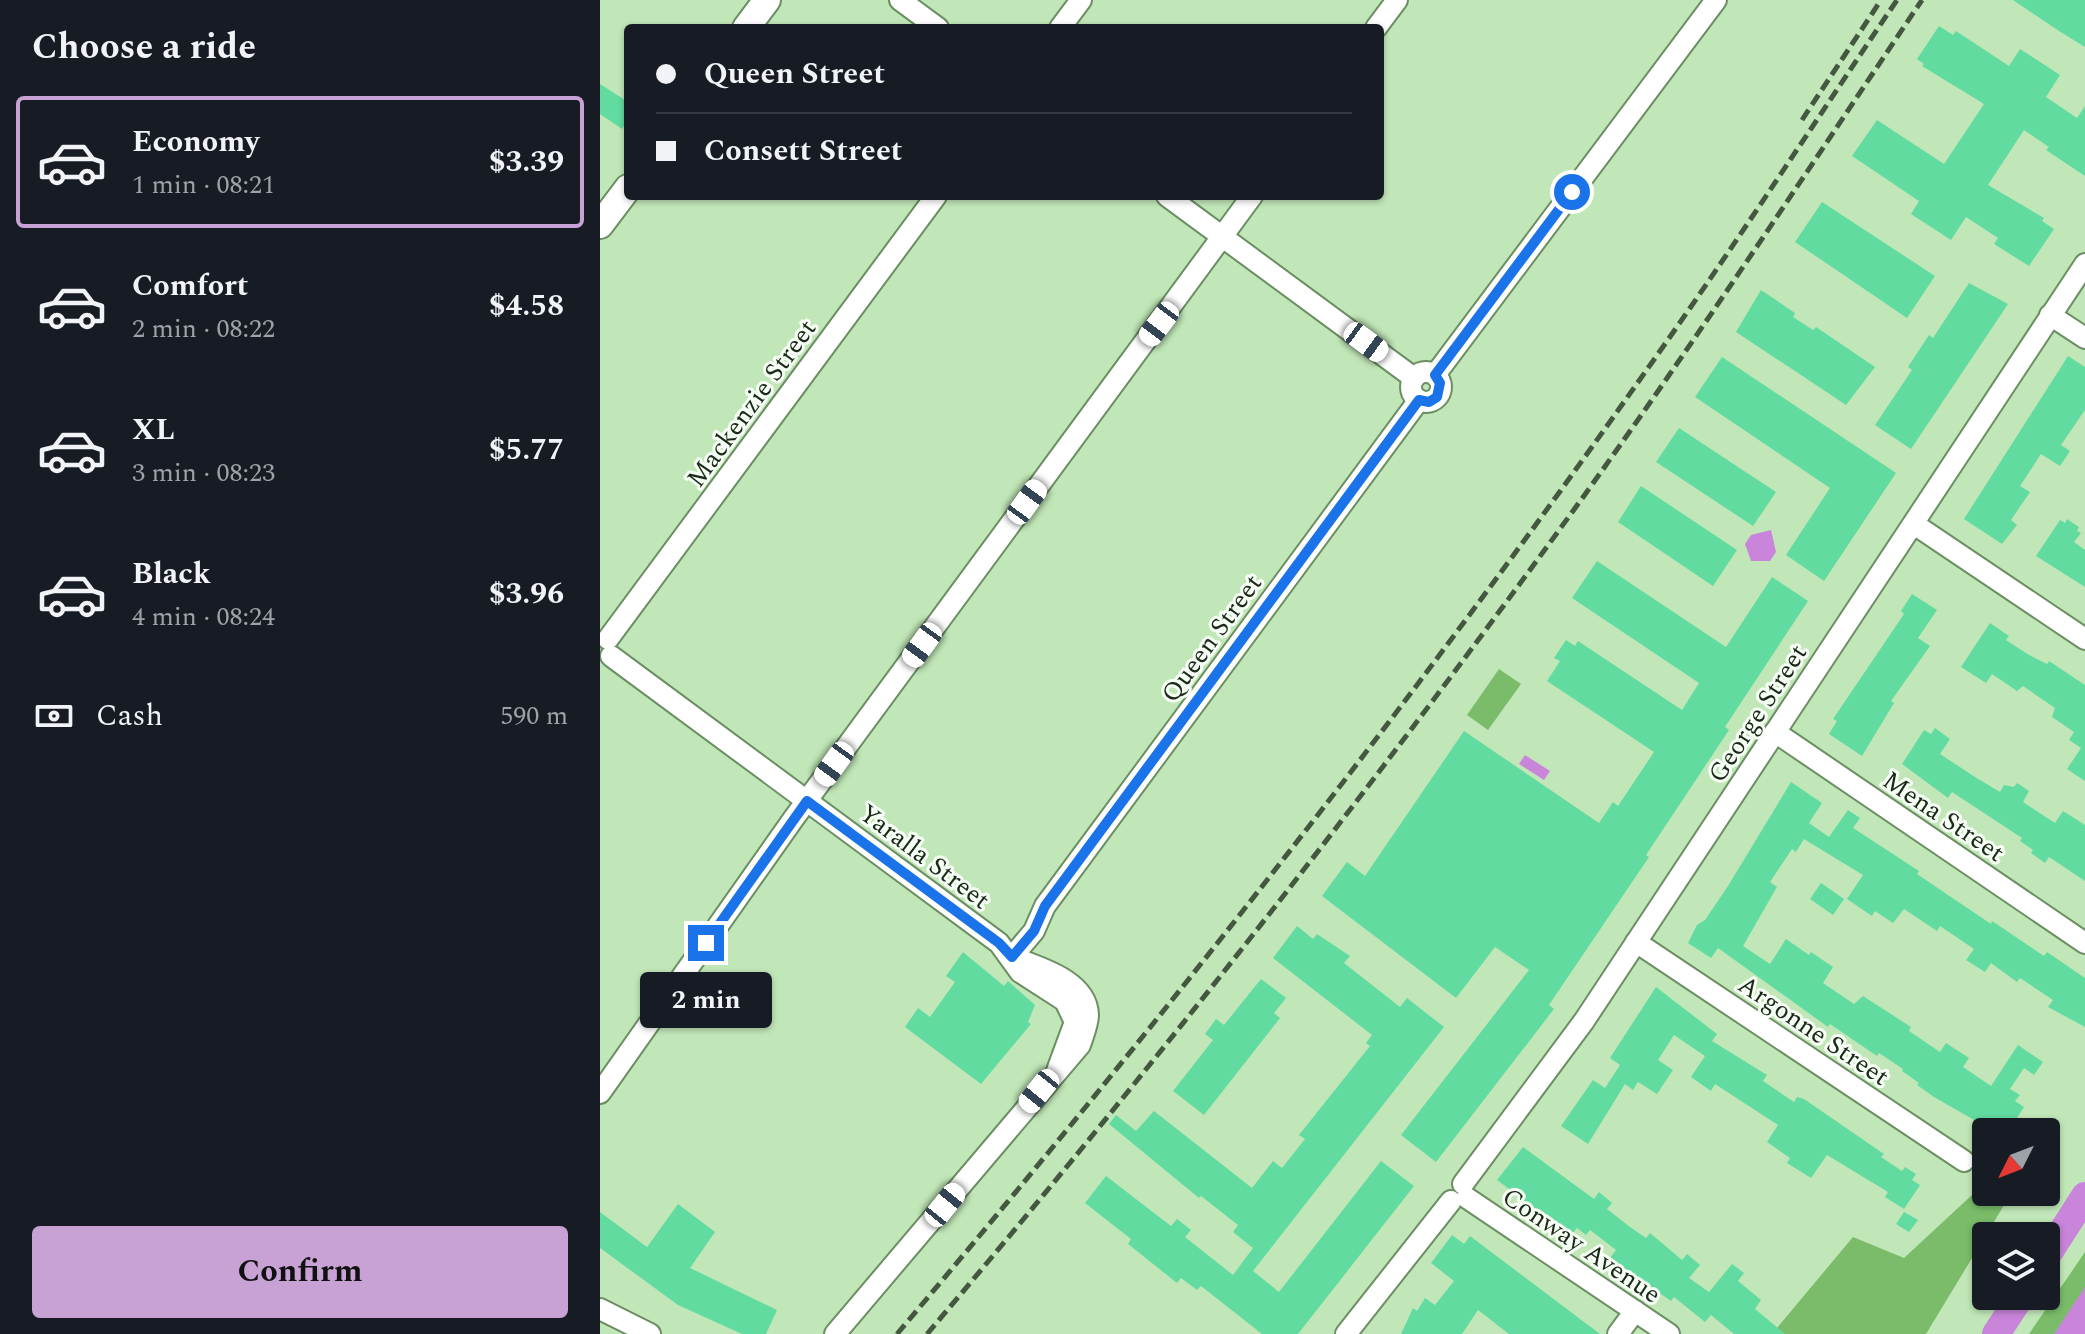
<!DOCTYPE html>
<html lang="en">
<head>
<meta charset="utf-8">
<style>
  :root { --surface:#171b24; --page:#20242c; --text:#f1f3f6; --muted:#9ea1a6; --line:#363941; --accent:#c8a2d4 }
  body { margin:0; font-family:Spectral,serif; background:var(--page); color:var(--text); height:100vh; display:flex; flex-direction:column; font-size:30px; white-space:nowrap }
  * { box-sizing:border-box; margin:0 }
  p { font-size:26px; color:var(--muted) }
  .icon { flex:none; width:44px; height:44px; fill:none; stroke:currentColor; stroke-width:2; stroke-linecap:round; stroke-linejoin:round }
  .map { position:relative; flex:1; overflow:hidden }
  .details { display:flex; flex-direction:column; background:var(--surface); width:600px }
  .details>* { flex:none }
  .hud { position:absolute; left:24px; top:24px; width:760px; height:176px; border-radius:8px; box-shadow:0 2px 6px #0004; display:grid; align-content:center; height:176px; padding:0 32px; background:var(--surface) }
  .needle { width:52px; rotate:228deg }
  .fabs { position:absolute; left:1372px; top:1118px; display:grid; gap:16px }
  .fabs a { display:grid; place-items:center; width:88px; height:88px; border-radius:8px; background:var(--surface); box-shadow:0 2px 6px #0004; font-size:40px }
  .end { position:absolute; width:36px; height:36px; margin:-18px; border:10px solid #1a73e8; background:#fff; box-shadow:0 0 0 4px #fff }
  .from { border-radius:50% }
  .bubble { position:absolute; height:56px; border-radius:8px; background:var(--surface); box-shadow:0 2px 6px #0004; font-size:26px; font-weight:700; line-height:56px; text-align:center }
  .car { position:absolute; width:24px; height:48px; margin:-24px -12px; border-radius:10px; box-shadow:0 0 6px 2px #0007; background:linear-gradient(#fff 24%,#345 0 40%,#fff 0 76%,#345 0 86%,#fff 0) }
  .hud b { display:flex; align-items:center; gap:28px; height:76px; font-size:30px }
  .hud b+b { border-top:2px solid var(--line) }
  .hud i { width:20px; height:20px; background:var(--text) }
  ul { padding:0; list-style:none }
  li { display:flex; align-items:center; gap:24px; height:132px; margin:0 16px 12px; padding:0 16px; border:4px solid transparent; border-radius:8px }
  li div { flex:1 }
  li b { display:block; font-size:30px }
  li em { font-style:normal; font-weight:700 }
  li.on { border-color:var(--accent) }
  li>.icon { width:72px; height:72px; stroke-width:1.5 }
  h2 { padding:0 32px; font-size:36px; line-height:96px }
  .pay { display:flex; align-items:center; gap:20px; height:88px; padding:0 32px; font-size:30px }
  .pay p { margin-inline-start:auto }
  .primary-button { display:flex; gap:16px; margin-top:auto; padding:16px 32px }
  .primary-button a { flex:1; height:92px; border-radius:8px; background:var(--accent); color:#111; font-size:32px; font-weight:700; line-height:92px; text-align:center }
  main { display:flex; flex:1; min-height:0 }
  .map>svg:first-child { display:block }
</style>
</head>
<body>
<main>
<section class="details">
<h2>Choose a ride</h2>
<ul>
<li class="on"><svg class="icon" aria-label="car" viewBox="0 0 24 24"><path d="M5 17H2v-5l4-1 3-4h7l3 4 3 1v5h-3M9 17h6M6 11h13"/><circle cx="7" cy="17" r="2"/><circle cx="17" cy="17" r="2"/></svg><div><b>Economy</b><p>1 min · 08:21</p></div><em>$3.39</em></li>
<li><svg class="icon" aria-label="car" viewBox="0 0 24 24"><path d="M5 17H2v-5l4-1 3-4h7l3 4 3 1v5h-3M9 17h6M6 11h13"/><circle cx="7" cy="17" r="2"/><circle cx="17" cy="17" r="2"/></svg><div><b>Comfort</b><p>2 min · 08:22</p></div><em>$4.58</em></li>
<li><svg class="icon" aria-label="car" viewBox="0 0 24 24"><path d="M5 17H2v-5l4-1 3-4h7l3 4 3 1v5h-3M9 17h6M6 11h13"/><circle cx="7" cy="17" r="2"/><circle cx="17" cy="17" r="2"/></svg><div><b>XL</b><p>3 min · 08:23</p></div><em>$5.77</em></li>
<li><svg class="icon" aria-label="car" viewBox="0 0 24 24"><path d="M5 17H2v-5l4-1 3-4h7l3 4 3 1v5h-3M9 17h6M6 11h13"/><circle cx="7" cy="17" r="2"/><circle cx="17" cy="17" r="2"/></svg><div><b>Black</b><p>4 min · 08:24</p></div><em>$3.96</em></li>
</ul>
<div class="pay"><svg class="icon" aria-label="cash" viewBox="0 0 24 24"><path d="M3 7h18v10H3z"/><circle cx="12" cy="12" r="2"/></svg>Cash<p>590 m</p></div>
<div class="primary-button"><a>Confirm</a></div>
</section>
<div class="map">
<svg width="1485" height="1334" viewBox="0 0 1485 1334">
  <rect width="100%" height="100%" fill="#c1e7b8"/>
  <!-- green -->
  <g fill="#7abc6a">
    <path d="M899,669L921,684L888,730L867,715Z"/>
    <path d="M1386,1182V1192H1412L1326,1334H1172L1253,1237L1304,1258Z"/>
    <path d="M1485,1252V1334H1429Z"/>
  </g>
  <!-- water -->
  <g fill="#c985d9">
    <path d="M1171,530L1176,552L1170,561H1151L1145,544L1151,535Z"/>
    <path d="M925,755L950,771L944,780L919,764Z"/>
    <path d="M1485,1287V1334H1454Z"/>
  </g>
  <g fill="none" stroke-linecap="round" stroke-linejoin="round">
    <!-- river -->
    <g stroke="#c985d9" stroke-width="28">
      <path d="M1446,1257L1485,1196"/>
      <path d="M1396,1334L1421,1296"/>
    </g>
  </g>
  <!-- building -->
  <g fill="#62dba0">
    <path d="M1413,0H1485V47L1459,31Z"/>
    <path d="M1339,26L1353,35L1356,31L1409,66L1420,49L1460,75L1446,97L1477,118L1485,106V176L1446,150L1449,147L1424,130L1388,185L1444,218L1442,221L1454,229L1429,266L1394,244L1398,238L1366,217L1351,240L1311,214L1319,201L1252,156L1277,120L1344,164L1384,104L1322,66L1324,64L1317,59Z"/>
    <path d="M0,84L28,102V120L22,129L0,114Z"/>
    <path d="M1222,202L1335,276L1307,318L1195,242Z"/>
    <path d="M1369,283L1408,304L1311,449L1275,425L1312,370L1308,367L1329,335L1333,338Z"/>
    <path d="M1161,290L1195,313L1193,317L1213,330L1216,327L1275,367L1246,405L1136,332Z"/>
    <path d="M1468,356L1485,367V410L1461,445L1470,451L1460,466L1441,454L1420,486L1430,492L1411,520L1417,525L1402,544L1364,519Z"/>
    <path d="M1122,357L1296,473L1224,581L1186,555L1230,488L1095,397Z"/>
    <path d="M1079,428L1176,492L1153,526L1056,462Z"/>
    <path d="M1041,486L1137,550L1113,586L1018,522Z"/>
    <path d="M1467,519L1479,527L1477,531L1481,533L1474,542L1485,550V587L1436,556L1460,520L1465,523Z"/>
    <path d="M997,561L1126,647L1172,577L1208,601L1125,727L1129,730L1046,855L1049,857L949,1005L954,1009L836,1162L801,1135L929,970L895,947L856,998L722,896L747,862L765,876L864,731L999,823L1013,802L1018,806L1054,752L947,681L960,661L954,658L966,640L975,646L978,641L1082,710L1099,683L972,598Z"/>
    <path d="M1312,594L1337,610L1318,638L1330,646L1291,701L1294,703L1262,756L1229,734L1237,721L1233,719L1304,614L1301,611Z"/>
    <path d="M1390,623L1409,636L1406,640L1429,655L1447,664L1449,661L1485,685V781L1467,769L1481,748L1469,740L1474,732L1452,717L1455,708L1423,686L1417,691L1392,674L1386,683L1361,667Z"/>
    <path d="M1335,728L1350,739L1340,754L1375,777L1400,792L1404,785L1414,787L1417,783L1429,791L1423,802L1455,823L1463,811L1485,825V881L1449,857L1445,863L1431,853L1433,850L1420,841L1422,838L1352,792L1348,798L1302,764L1324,730L1331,734Z"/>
    <path d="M1191,782L1222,803L1209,823L1229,837L1248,810L1260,818L1253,828L1319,871L1317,874L1391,924L1392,921L1444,956L1447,952L1485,978V1027L1448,1007L1453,1000L1420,978L1417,982L1391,963L1385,972L1366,960L1374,949L1340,926L1337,931L1304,909L1293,923L1275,911L1272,916L1247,899L1263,875L1204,839L1196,852L1192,849L1170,882L1177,887L1143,946L1170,964L1186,939L1209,955L1211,952L1233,967L1223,983L1254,1004L1263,996L1311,1027L1309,1031L1340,1052L1346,1043L1369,1058L1363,1067L1391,1086L1418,1045L1443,1062L1434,1075L1424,1068L1410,1089L1420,1095L1415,1101L1424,1107L1408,1132H1395L1334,1097L1317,1085L1319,1083L1302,1071L1303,1069L1279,1053L1277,1056L1230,1024L1228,1027L1118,948L1111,958L1088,943L1097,925L1105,920L1128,886Z"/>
    <path d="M1221,883L1244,899L1233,915L1210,899Z"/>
    <path d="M697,926L713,939L717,934L750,956L744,963L800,1007L807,998L844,1027L653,1271L679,1292L781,1161L814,1186L698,1334H662L601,1286L597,1290L581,1278L577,1283L528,1244L531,1239L485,1203L506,1176L571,1226L577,1219L591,1230L585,1237L633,1275L653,1248L633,1232L638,1225L601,1196L599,1198L509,1124L516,1115L536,1131L554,1111L652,1188L673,1161L682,1168L705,1139L699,1135L770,1046L766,1043L772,1035L673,958Z"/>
    <path d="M363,952L404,986L408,981L435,1005L428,1022L431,1024L381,1084L305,1027L318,1008L330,1017L355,982L346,976Z"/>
    <path d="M661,979L686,998L674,1013L680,1018L604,1115L573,1091L613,1040L605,1034L616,1019L624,1025Z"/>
    <path d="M1056,987L1117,1034L1112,1041L1167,1075L1163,1081L1194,1102L1197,1097L1204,1099L1284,1154L1281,1157L1302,1171L1305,1167L1316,1174L1312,1180L1320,1185L1304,1209L1285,1197L1288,1192L1227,1155L1211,1178L1187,1163L1190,1158L1167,1142L1178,1125L1115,1084L1111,1091L1091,1077L1105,1056L1074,1035L1058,1060L1073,1070L1057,1094L1038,1082L1033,1090L1025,1084L988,1144L961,1126L993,1080L1005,1088L1020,1065L1010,1058Z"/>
    <path d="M923,1147L994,1199L999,1192L1012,1203L1007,1209L1030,1227L1046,1238L1050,1233L1082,1260L1087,1254L1100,1265L1089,1278L1109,1292L1132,1264L1144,1273L1138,1281L1161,1300L1155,1309L1185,1334H1134L1111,1315L1105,1322L1074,1297L1071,1301L1010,1258L1016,1250L990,1230L986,1235L977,1228L972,1234L951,1220L897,1180Z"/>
    <path d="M78,1204L115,1232L90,1268L177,1310L166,1334H142L78,1305L0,1248V1212L47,1247Z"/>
    <path d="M1304,1212L1318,1220L1309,1232L1296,1224Z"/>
    <path d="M852,1235L864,1244L870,1236L1000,1334H909L878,1310L862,1334H801L813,1308L817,1311L825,1298L835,1305L854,1281L831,1263Z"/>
  </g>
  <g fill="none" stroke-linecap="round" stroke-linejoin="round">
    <defs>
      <g id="minor">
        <path d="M300,0L338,28"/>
        <path d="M460,28L481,0"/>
        <path d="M776,28L797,0"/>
        <path d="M567,196L814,378"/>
        <path d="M1450,315L1485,338"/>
        <circle cx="826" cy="387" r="15"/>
        <path d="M835,375L1116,0"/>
        <path d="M1314,524L1485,639"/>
        <path d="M8,639L336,196"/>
        <path d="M11,656L399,943L420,972L465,1001L475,1022L458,1068"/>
        <path d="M1175,732L1485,943"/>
        <path d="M1036,942L1364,1161"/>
        <path d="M412,957L434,931L445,906L819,400"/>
        <path d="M0,1093L194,818L652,196"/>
        <path d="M863,1184L984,1021L1485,264"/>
        <path d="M867,1198L1069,1334"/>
        <path d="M0,1309L50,1334"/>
        <path d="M235,1334L480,1045C483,1036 488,1024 488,1015C487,980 438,967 412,957"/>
        <path d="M746,1334L851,1201"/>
        <path d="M1018,1334L1035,1311"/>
      </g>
      <g id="major">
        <path d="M146,28L167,0"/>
        <path d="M0,225L28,188"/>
      </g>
    </defs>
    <!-- minor casing -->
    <use href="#minor" stroke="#6b8e63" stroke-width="24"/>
    <!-- major casing -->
    <use href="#major" stroke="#6b8e63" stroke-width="30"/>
    <!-- minor -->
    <use href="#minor" stroke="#fff" stroke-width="20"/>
    <!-- major -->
    <use href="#major" stroke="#fff" stroke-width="26"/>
    <!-- rail -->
    <g stroke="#43583e" stroke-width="5" stroke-dasharray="12 6" stroke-linecap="butt">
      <path d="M1202,120L1281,0"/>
      <path d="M297,1334C560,1023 813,702 1048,368C1134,247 1214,123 1297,0"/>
      <path d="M327,1334C553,1068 768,793 973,511C1094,344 1207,171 1322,0"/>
    </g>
  </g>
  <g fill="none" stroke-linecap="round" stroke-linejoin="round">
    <!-- route -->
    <path stroke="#1a73e8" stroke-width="10" d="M106,943L207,801L399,943L412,957L434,931L445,906L819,400L829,402L837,397L840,383L835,375L972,192"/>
  </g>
  <g text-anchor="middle" stroke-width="6" stroke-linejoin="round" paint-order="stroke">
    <!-- street labels -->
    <g font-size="26" fill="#1a2917" stroke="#f7fef5">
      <text transform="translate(151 403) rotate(-54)" y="9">Mackenzie Street</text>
      <text transform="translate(611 638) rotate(-54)" y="9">Queen Street</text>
      <text transform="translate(1157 713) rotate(-57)" y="9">George Street</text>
      <text transform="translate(1344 816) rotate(34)" y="9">Mena Street</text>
      <text transform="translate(325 856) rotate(37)" y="9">Yaralla Street</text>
      <text transform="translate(1214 1030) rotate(34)" y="9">Argonne Street</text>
      <text transform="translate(982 1245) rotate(34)" y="9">Conway Avenue</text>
    </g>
  </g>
</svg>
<div class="fabs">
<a><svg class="needle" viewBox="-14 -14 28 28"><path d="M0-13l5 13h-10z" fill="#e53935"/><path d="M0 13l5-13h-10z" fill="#9ea1a6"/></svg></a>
<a><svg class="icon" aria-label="layers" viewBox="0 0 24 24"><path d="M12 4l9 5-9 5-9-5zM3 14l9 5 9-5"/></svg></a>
</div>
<i class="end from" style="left:972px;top:192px"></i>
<i class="end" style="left:106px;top:943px"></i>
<div class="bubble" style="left:40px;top:972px;width:132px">2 min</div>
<i class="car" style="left:559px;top:324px;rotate:217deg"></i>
<i class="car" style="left:766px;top:342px;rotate:126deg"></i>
<i class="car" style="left:427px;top:502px;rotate:36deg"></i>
<i class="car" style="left:322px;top:645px;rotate:216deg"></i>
<i class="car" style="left:234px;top:764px;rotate:216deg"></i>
<i class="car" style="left:439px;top:1091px;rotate:219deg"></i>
<i class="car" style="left:345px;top:1205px;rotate:39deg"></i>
<div class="hud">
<b><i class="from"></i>Queen Street</b>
<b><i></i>Consett Street</b>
</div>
</div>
</main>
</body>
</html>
